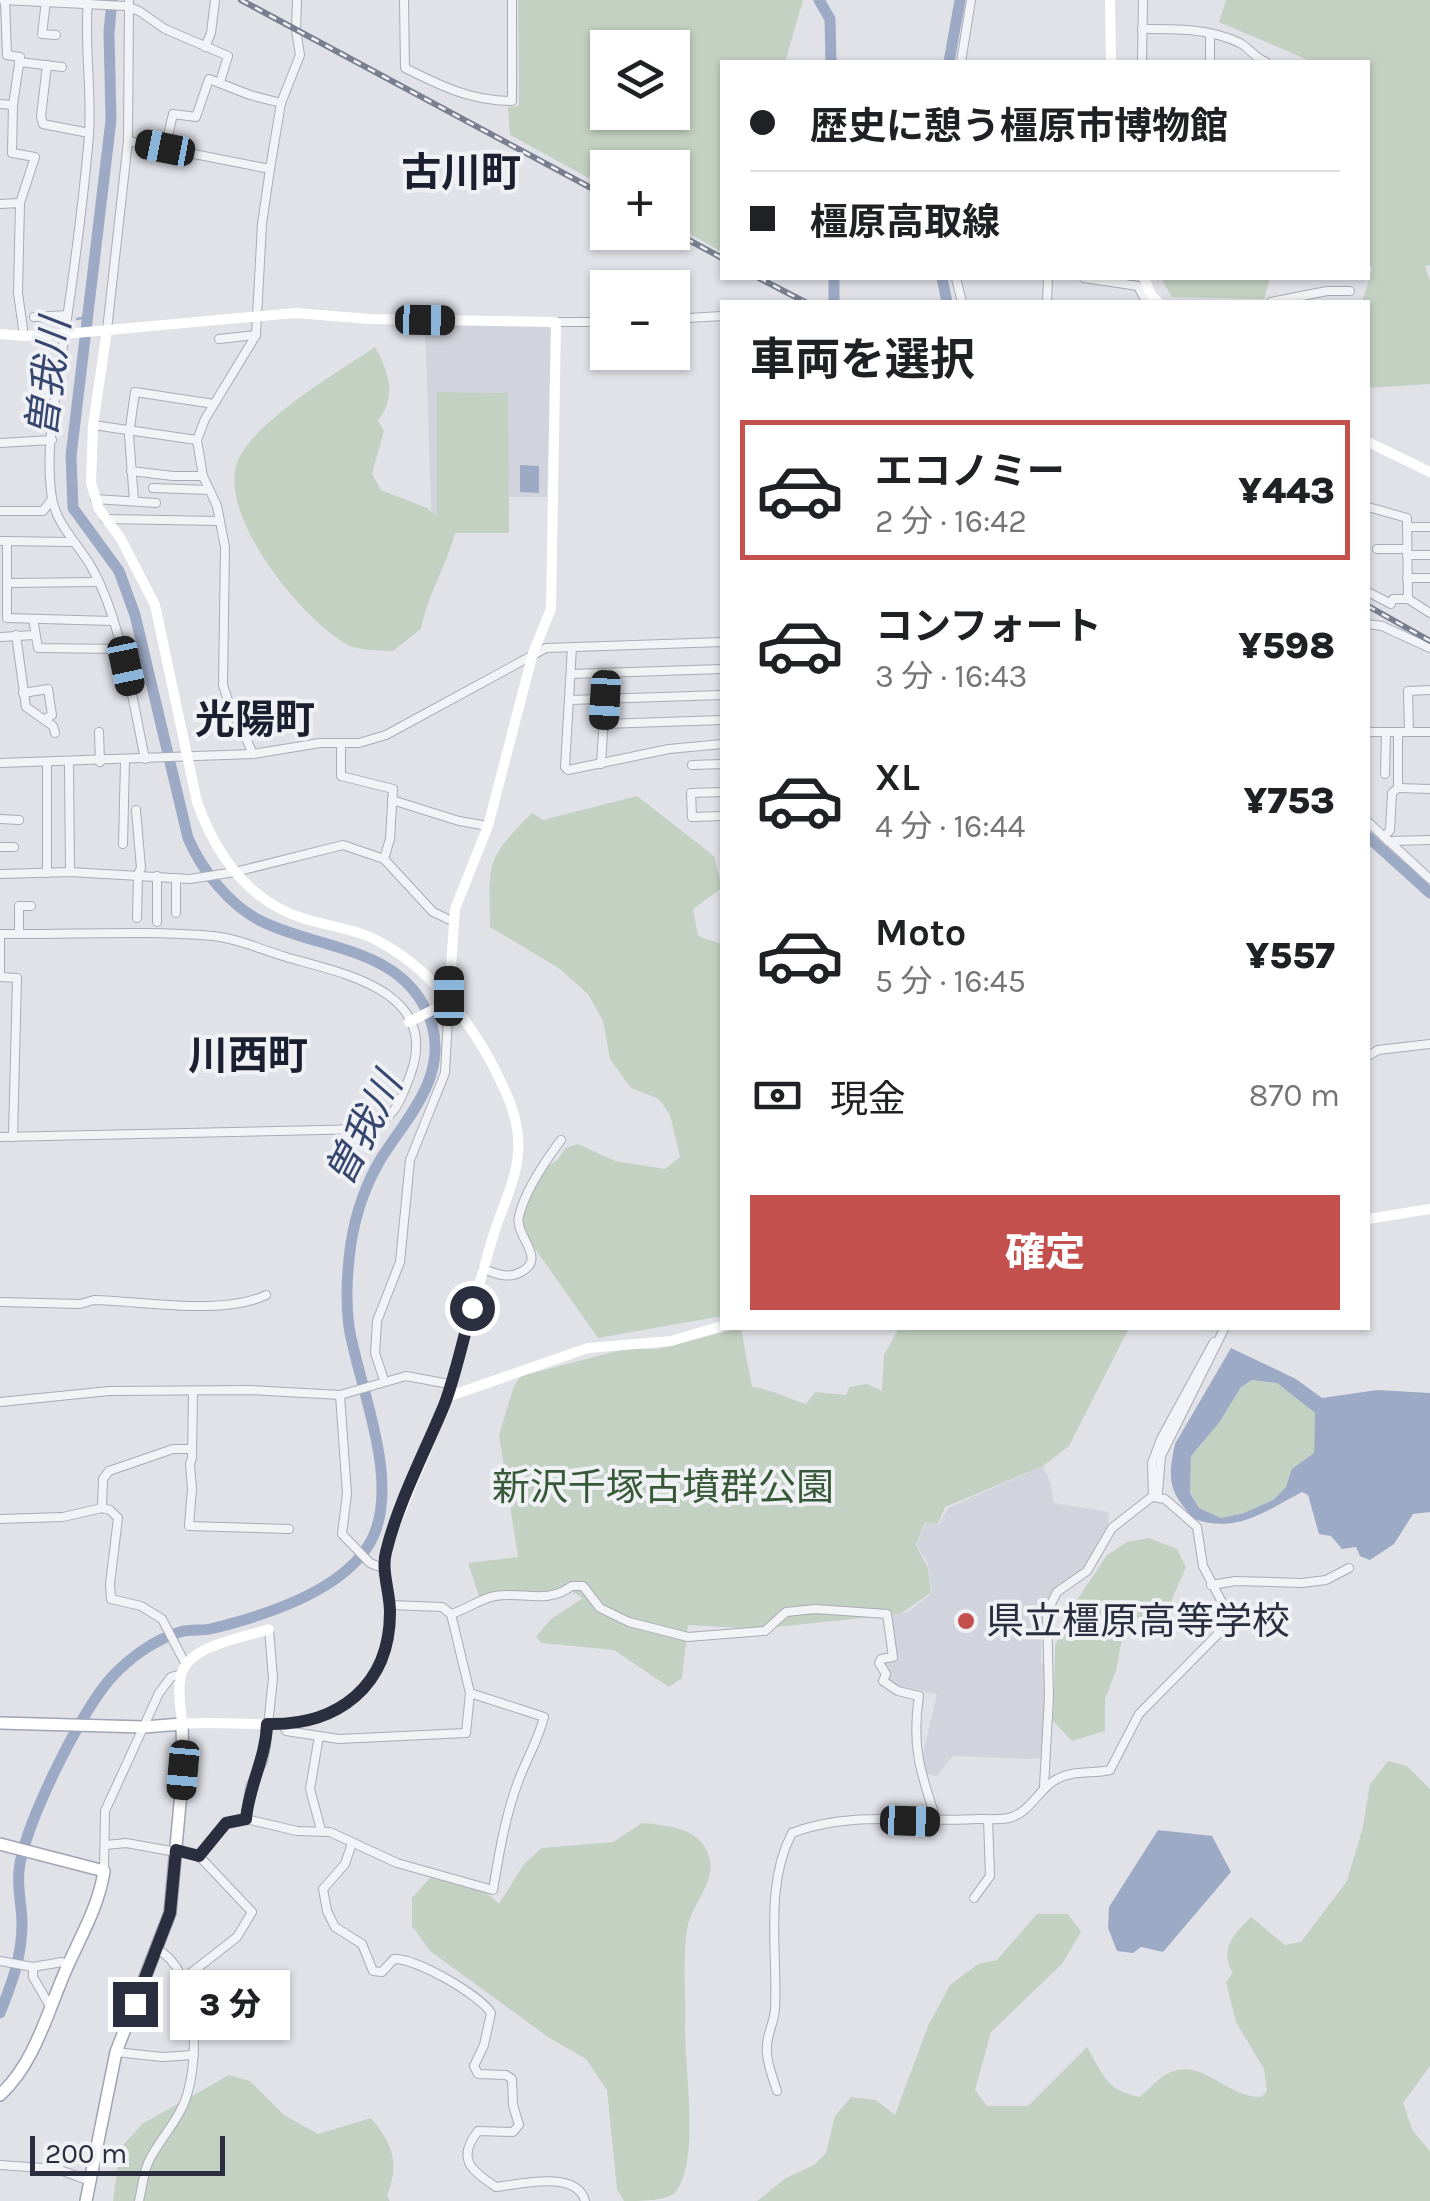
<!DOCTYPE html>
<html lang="ja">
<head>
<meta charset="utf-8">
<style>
  :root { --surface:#fff; --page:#f6f6f6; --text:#202124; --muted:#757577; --line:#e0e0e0; --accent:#c4504d }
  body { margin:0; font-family:Karla,"Noto Sans JP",sans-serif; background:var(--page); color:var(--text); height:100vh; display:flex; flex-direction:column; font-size:38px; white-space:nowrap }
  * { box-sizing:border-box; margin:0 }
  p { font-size:32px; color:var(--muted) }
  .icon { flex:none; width:55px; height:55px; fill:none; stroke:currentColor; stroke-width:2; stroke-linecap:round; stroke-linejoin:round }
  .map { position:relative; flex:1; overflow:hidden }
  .drawer { position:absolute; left:720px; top:300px; width:650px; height:1030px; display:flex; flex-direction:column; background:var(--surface); border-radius:0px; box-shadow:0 2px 8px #0004 }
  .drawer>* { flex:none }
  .top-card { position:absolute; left:720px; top:60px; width:650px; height:220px; border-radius:0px; box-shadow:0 2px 8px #0004; display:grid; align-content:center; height:220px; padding:0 30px; background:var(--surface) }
  .buttons { position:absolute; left:590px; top:30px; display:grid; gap:20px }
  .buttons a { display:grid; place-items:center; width:100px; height:100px; border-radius:0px; background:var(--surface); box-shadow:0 2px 8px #0004; font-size:50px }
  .scale { position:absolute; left:30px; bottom:25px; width:195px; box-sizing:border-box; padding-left:10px; border:5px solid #2a2e3e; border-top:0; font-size:28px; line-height:35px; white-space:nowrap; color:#2a2e3e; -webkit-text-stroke:8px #eff1f5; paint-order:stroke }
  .end { position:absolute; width:45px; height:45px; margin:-22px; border:12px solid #2a2e3e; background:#fff; box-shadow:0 0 0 5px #fff }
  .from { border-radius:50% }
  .bubble { position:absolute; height:70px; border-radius:0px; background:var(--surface); box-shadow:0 2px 8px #0004; font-size:32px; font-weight:800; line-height:70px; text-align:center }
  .car { position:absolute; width:30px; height:60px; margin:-30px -15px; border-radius:12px; box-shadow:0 0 8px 2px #0007; background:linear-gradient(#222 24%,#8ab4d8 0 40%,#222 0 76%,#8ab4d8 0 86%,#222 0) }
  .top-card b { display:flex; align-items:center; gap:35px; height:95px; font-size:38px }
  .top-card b+b { border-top:2px solid var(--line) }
  .top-card i { width:25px; height:25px; background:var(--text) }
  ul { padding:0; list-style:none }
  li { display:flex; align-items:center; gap:30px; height:140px; margin:0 20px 15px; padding:0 10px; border:5px solid transparent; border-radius:0px }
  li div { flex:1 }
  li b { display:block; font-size:38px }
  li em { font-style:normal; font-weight:800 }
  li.selected { border-color:var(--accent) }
  li>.icon { width:90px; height:90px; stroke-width:1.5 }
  h2 { padding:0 30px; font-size:45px; line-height:120px }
  .pay { display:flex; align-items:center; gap:25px; height:110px; padding:0 30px; font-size:38px }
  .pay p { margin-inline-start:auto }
  .cta { display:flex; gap:20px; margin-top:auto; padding:20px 30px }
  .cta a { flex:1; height:115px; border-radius:0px; background:var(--accent); color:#fff; font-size:40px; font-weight:800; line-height:115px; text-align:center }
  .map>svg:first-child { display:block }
</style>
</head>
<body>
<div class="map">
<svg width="1430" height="2201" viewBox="0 0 1430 2201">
  <rect width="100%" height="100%" fill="#e0e2e8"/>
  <!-- built -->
  <g fill="#d2d4dd">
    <path d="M425,324L547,326L551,329L547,497H509V533H432Z"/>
    <path d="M1043,1466L1051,1484L1054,1503L1109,1512L1108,1525L1086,1565L1053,1591L1043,1610L1041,1663L1047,1664L1044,1754L1040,1758L1028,1759L953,1756L936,1777L931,1774L925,1775L923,1754L937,1694L899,1688L890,1683L889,1672L882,1661L897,1660L890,1616L908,1612L932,1593L928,1563L917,1546L921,1534L926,1522L939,1525L948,1508Z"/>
  </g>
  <!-- green -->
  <g fill="#c3d1c2" fill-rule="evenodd">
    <path d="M518,0H803L785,62H722V252L673,224L672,168H608L607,188L510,135L508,107L519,106ZM608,48H672V112H608Z"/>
    <path d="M1226,0H1430V265L1425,266L1430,281V384L1369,388L1368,302H1362L1372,269L1368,261V62H1313L1219,22Z"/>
    <path d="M1161,278H1270L1264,299L1172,297Z"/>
    <path d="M375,347C389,372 397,396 378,421L384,431L372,474L381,490L427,508L437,516V392L508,393L509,533H455C446,567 428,594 421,629L393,651C379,650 360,651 348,645C303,621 213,512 239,458C258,419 338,372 375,347Z"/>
    <path d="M637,796L714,856L722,888L693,909L698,936L721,944L722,1316L598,1338L519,1226C523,1207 534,1194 536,1175L557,1160L566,1148L578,1144L615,1161L665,1169L680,1157L670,1115L659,1099L631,1088L610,1059L603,1021L588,994L560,969L490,927C489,862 485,860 532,813L543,820Z"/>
    <path d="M741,1328L752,1387C772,1389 786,1398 806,1404L815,1392L846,1395L849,1387L867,1384L882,1391L884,1355L899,1328H1129L1069,1446L1043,1466L945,1507L938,1524L925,1522L916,1545L928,1568L931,1593L900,1614L756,1629L688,1625L682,1678L669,1687L614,1650L542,1643L536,1637L551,1619L583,1598L569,1590L551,1595L479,1596L468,1563L518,1557L499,1435L514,1386L521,1376L625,1349H657Z"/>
    <path d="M1252,1380L1277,1383L1315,1413L1314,1453L1293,1469L1286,1487L1273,1500L1244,1513L1221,1518L1199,1508L1190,1493L1191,1456L1219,1423L1241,1387Z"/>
    <path d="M1149,1538L1177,1549L1186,1567L1164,1618L1145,1622L1123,1610L1124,1628L1116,1671L1105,1699V1731L1072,1741L1053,1721L1055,1646L1071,1609L1107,1555L1127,1542Z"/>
    <path d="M1388,1761L1407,1766L1430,1789V2066L1403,2103L1413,2131L1430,2151V2201H757L786,2178L814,2165L826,2153L835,2116L851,2097L876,2100L895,2115L928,2026L950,1985L978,1964L997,1960L1037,1914H1068L1081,1932L1062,1964L991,2032L975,2090L987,2106H1028L1087,2047C1103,2074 1106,2091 1140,2097C1149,2089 1160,2076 1171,2072C1204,2059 1225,2097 1261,2097L1267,2091L1264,2069L1236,2022L1226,1982L1233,1973C1218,1950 1235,1933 1251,1917L1285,1945L1301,1942L1347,1881L1363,1827L1370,1784Z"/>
    <path d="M642,1823C668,1826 703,1827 710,1860C714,1884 693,1904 688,1925C682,1951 686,1998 685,2026C684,2066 701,2162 675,2193C664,2201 640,2201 624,2201L617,2189L607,2090L586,2059L548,2037L430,1951L412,1926V1898L437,1870L471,1879L499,1904L524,1864L542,1848L613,1842Z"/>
    <path d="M229,2075L250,2081L284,2115L318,2134L371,2118C393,2144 400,2164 387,2195L390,2201H113L120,2149L142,2124Z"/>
  </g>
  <!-- water -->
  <g fill="#9daac5" fill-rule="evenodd">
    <path d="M520,465L539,466V493L520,492Z"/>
    <path d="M1231,1348L1296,1379L1322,1398L1377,1390L1430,1393V1512L1413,1514L1394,1544L1370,1560L1360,1556L1356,1547L1342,1549L1331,1536L1319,1534L1308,1495L1302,1492C1265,1511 1238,1534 1194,1519C1169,1491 1167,1481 1175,1444ZM1252,1380L1277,1383L1315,1413L1314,1453L1292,1469L1286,1487L1273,1500L1244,1513L1221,1518L1199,1508L1190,1493L1191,1456L1219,1423L1241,1387Z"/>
    <path d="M1158,1830L1212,1836L1231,1872L1163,1952L1141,1947L1133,1953L1117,1951L1108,1928L1109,1907Z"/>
  </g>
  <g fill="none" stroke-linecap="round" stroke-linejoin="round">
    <!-- stream -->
    <path stroke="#9daac5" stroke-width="2.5" d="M77,319L87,317"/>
    <!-- river -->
    <g stroke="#9daac5" stroke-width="11">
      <path d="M819,0L830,19L831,62"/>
      <path d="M949,62L960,0"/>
      <path d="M834,278V302"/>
      <path d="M942,278L947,302"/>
      <path d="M1368,837L1430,893"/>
      <path d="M0,2013C12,1983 22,1956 22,1924C22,1906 17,1889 19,1871C23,1827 81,1711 111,1678C129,1658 154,1640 180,1632C190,1629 201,1631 210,1629C264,1616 348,1590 373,1537C400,1478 359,1387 349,1327C345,1298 347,1271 351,1243C356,1212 366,1183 382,1157C407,1118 447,1077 432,1025C408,947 323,951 263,922C231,907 202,871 188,838L135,615L119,571L73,508L71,456L111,120L109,32L112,0"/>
    </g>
    <defs>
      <g id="street">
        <path d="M3,0L126,6L139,11L165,29L228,56L220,82"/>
        <path d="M5,0L7,55L20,57L13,105"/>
        <path d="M88,0C84,46 92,90 89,136C83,204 74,272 64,339C57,389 44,447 52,498C57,527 80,545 93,570C121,621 133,702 145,759"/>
        <path d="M404,0L405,68C441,86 471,101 512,101V0"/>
        <path d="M46,1L42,34L56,35"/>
        <path d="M1142,29C1175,29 1210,28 1240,43C1249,48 1255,58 1266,62"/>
        <path d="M205,47L211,33L215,0"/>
        <path d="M19,62L62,67"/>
        <path d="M961,62L971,0"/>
        <path d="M1142,62L1143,0"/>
        <path d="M1210,62V35"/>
        <path d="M47,65L41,116L43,124L89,133"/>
        <path d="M0,104L13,105L12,153L35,157L20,203"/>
        <path d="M128,141L270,169"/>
        <path d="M165,148L173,114L196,117L209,79L250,95L281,103"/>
        <path d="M0,204L20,203L18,293L24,336"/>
        <path d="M956,278L962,302"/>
        <path d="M1084,278L1138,286L1146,302"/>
        <path d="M1047,302L1048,278"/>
        <path d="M1271,302L1327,291H1350"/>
        <path d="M34,317L67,315"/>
        <path d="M672,319L722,316"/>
        <path d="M556,322H608"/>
        <path d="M107,330L128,141L129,0"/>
        <path d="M219,339L256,335"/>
        <path d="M93,425L197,440"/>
        <path d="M0,443L52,440"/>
        <path d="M131,471L173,476H203"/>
        <path d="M153,488L209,490"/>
        <path d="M95,499L156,503"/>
        <path d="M134,501L129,435L135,392L214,404"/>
        <path d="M1368,507L1407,518L1408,599"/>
        <path d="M0,511H43L52,499"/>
        <path d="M105,519L220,521"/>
        <path d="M1407,527H1430"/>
        <path d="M0,541L72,542"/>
        <path d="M7,541V618L112,621"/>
        <path d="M1377,549H1407"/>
        <path d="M1407,555H1430"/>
        <path d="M1407,578H1430"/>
        <path d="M7,583L98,582"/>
        <path d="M1368,592L1391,604L1393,599H1408L1430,613"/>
        <path d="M33,619L38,648L121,649"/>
        <path d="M1368,624L1382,626L1430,648"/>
        <path d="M16,635L26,707L53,726L55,733"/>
        <path d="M1,637L34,635"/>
        <path d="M572,647L565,767L568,770L669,749L722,744"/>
        <path d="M571,674L722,669"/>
        <path d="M23,693L48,689L52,715L45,719"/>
        <path d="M569,700L722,695"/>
        <path d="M603,724L722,720"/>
        <path d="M99,732L100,762"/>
        <path d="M1368,732H1430"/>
        <path d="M1409,732L1408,691L1430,690"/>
        <path d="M341,744V776L393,789L390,839L384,859"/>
        <path d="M253,754L239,723L233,716L223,685L225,547L217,506L203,476L197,440L205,419L256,335L262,224L270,169L281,103L300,55L296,30L297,0"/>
        <path d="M0,763L253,754L320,743H359L386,735L546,648L722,642"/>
        <path d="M47,763V873"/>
        <path d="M69,763L70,872"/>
        <path d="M601,764L605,700"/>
        <path d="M692,765L722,764"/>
        <path d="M1385,774L1386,732"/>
        <path d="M1398,788L1430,789"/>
        <path d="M722,792L691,793L692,817L722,816"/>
        <path d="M392,800L459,821L488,826"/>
        <path d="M136,810L141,868L138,874L137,918"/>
        <path d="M0,819L19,820"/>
        <path d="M1368,822L1430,879"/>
        <path d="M1384,837L1390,830L1392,793L1398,788V732"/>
        <path d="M1388,841L1430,840"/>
        <path d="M123,844L125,761"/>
        <path d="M0,847H14"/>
        <path d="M0,874L70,872L190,879L235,872L343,845L384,859L433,912L452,921"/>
        <path d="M176,913V878"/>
        <path d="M157,922V876"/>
        <path d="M0,934C70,935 143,930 213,936C237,938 262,950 286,957C341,973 440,990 411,1073C401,1100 396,1118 367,1129L0,1137"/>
        <path d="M19,934V906H31"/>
        <path d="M0,973V934"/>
        <path d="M0,977L17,978L13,1137"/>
        <path d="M1368,1056L1378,1050L1430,1044"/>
        <path d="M483,1269C497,1274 508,1279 521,1272C548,1258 514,1236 519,1216C525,1191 546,1160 561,1140"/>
        <path d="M0,1302L80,1304L94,1300C143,1301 223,1316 266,1295"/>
        <path d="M384,1380L375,1353L377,1321L400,1262L410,1160L445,1073L449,1000"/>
        <path d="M193,1392L192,1458L190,1464L192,1489L189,1526L289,1529"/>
        <path d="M340,1395L347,1494L342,1534L370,1563L385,1569"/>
        <path d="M0,1402L109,1391L250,1390L340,1395L406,1376L449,1384"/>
        <path d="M1153,1497L1152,1463L1161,1439L1214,1342"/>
        <path d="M102,1508L103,1479L109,1471L173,1449H192"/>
        <path d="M0,1519L63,1517L102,1508L110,1510L118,1518L110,1584L111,1599L141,1606L162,1619L185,1663"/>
        <path d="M1211,1585L1236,1581L1302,1583L1326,1580L1349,1568"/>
        <path d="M390,1605L442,1607L451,1614C468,1609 479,1599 495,1596C523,1591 546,1605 572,1586H583L600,1608L629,1622L688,1637L765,1631L786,1612L815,1609L887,1614L893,1657L881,1659L879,1663L886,1674L883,1681L898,1691L919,1696C911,1747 921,1774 937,1822"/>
        <path d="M283,1724L286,1731L339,1739L466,1733L470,1693L451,1614"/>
        <path d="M319,1736L310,1789L321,1830"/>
        <path d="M1044,1787L1049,1696L1047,1612L1057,1592L1087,1571L1112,1528L1158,1492L1161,1456L1224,1329"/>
        <path d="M246,1819L250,1787L263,1761L266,1745L273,1678L269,1629"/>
        <path d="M352,1843L345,1864L323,1889L327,1911L335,1927L362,1944L373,1971L382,1972L394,1959C416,1958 480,1995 491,2013L484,2045L474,2066L478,2074L506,2075L512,2079L513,2105L519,2125L513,2132L478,2131C456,2159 471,2170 496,2187C521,2184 577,2170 585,2201"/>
        <path d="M106,1845L126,1843L199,1856L252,1912L237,1937L182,1980"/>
        <path d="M199,1856L227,1823L246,1819L297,1831L330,1832L397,1863L493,1890C499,1854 505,1817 518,1782C526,1760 538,1741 544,1717L470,1693"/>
        <path d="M104,1871L105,1811L159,1693L171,1677L181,1674"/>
        <path d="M974,1898L990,1876L988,1819"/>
        <path d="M0,1961L33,1967L62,1962L68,1965"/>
        <path d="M33,1967V1977L51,2008"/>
        <path d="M116,2052L162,2057L194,2055"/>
        <path d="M777,2091C773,2079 768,2066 767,2054C765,2036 774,2025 775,2009C778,1952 764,1886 792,1833C850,1810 916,1823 978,1819C988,1819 1000,1820 1009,1818C1030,1813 1039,1788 1057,1779C1073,1770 1092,1774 1110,1770L1139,1714L1217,1635L1224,1614V1606L1203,1566L1197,1527L1165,1499L1153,1497"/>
        <path d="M0,2165L57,2169L90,2181"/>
        <path d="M139,2201C142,2189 143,2175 148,2163C157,2142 179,2121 187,2095C199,2056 199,1972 157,1949"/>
      </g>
      <g id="primary">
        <path d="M0,1723L144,1727L182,1724L183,1770L170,1913L116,2052L86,2201"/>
        <path d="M0,1844L104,1871C99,1905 82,1934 68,1965C48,2009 36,2062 0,2095"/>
      </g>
    </defs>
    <!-- street casing -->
    <use href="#street" stroke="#a9acb5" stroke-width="10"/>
    <!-- primary casing -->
    <use href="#primary" stroke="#a0a4b3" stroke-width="14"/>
    <!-- street -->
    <use href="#street" stroke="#f2f3f6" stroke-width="8"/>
    <!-- secondary -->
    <g stroke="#fff" stroke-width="10">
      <path d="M1110,0L1111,62"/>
      <path d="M1144,278L1151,295L1158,302"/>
      <path d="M107,330L93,425L91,483L99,509L121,539L155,605L197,802C216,855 249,902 305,919C329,926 355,929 378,941C428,967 463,1012 490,1060C505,1089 521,1119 518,1153C516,1183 500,1211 492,1240C476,1293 463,1348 446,1400C429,1450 404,1497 387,1548C382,1565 387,1583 389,1600C394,1637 383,1671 356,1696C309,1740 241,1718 182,1724C181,1708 177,1691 181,1676C187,1645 244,1638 269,1629"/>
      <path d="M0,334L24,336L65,334L295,313L370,319L556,322L551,609L533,653L488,826L455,909L449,996L443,1005L409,1022"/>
      <path d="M1368,442L1430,472"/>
      <path d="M1368,1219L1430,1209"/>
      <path d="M447,1397L588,1348L671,1341L722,1326"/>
    </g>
    <!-- primary -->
    <use href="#primary" stroke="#fff" stroke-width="11"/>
    <defs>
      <g id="rail">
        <path d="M241,0L608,197"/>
        <path d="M672,231L722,258"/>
        <path d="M759,278L805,302"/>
        <path d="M1368,606L1430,641"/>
      </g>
    </defs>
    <!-- rail casing -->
    <use href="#rail" stroke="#7a7f90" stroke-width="6"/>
    <!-- rail -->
    <use href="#rail" stroke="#eff1f5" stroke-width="2.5" stroke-dasharray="8" stroke-linecap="butt"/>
  </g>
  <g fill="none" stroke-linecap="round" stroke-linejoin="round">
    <!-- route -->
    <path stroke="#2a2e3e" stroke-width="12" d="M135,2004L170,1913L176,1850L199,1856L226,1823L246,1819C249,1785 266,1758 267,1724C338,1726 390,1686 390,1612C390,1592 381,1571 386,1552C398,1502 426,1450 445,1403C456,1373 463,1339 472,1308"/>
  </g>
  <!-- markers -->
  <circle fill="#c4504d" stroke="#eff1f5" stroke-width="4" cx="966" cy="1621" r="10"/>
  <g text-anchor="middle" stroke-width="8" stroke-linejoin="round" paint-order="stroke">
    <!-- park labels -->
    <g font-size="38" fill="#385938" stroke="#eff1f5">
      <text x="663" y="1500">新沢千塚古墳群公園</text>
    </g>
    <!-- poi labels -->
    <g font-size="38" fill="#2a2e3e" stroke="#eff1f5" text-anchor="start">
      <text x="986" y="1634">県立橿原高等学校</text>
    </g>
    <!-- neighbourhood labels -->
    <g font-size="40" font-weight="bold" fill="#1c1f2f" stroke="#eff1f5">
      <text x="461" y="186">古川町</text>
      <text x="255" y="733">光陽町</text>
      <text x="248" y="1069">川西町</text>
    </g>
    <!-- water labels -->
    <g font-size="40" font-style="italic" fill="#37466f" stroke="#eff1f5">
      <text transform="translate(48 378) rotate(-83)" y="14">曽我川</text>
      <text transform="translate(363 1129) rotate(-63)" y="14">曽我川</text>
    </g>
  </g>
</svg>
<div class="buttons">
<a><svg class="icon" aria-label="layers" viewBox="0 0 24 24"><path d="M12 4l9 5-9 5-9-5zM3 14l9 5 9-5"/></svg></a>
<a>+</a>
<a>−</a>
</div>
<div class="scale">200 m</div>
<i class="end from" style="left:472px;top:1308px"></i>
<i class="end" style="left:135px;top:2004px"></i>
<div class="bubble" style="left:170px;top:1970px;width:120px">3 分</div>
<i class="car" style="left:165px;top:148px;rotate:281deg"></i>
<i class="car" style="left:425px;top:320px;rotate:91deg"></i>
<i class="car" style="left:126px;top:666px;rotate:168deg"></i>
<i class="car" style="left:605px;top:700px;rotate:183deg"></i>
<i class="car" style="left:449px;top:996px;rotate:0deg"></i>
<i class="car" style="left:183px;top:1770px;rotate:185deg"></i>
<i class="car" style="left:910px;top:1821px;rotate:92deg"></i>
<div class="top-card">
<b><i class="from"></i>歴史に憩う橿原市博物館</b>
<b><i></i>橿原高取線</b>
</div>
<section class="drawer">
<h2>車両を選択</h2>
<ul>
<li class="selected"><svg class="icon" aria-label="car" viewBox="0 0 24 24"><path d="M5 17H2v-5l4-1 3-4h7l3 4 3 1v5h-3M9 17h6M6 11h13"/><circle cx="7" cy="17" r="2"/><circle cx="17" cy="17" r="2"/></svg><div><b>エコノミー</b><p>2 分 · 16:42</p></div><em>¥443</em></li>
<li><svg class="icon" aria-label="car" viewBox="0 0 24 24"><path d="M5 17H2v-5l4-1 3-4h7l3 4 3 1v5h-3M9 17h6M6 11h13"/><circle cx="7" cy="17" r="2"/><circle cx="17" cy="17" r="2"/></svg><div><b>コンフォート</b><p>3 分 · 16:43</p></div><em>¥598</em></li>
<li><svg class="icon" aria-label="car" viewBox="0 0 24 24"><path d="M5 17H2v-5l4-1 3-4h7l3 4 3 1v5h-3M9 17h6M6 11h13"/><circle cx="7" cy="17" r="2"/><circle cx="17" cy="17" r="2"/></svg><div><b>XL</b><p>4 分 · 16:44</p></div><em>¥753</em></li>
<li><svg class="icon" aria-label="car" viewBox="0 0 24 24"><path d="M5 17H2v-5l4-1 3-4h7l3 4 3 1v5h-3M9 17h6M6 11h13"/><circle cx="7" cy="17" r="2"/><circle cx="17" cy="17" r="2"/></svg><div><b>Moto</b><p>5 分 · 16:45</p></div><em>¥557</em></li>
</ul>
<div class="pay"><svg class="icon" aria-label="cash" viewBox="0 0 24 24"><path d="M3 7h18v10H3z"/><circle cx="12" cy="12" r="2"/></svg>現金<p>870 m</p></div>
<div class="cta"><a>確定</a></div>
</section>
</div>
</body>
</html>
